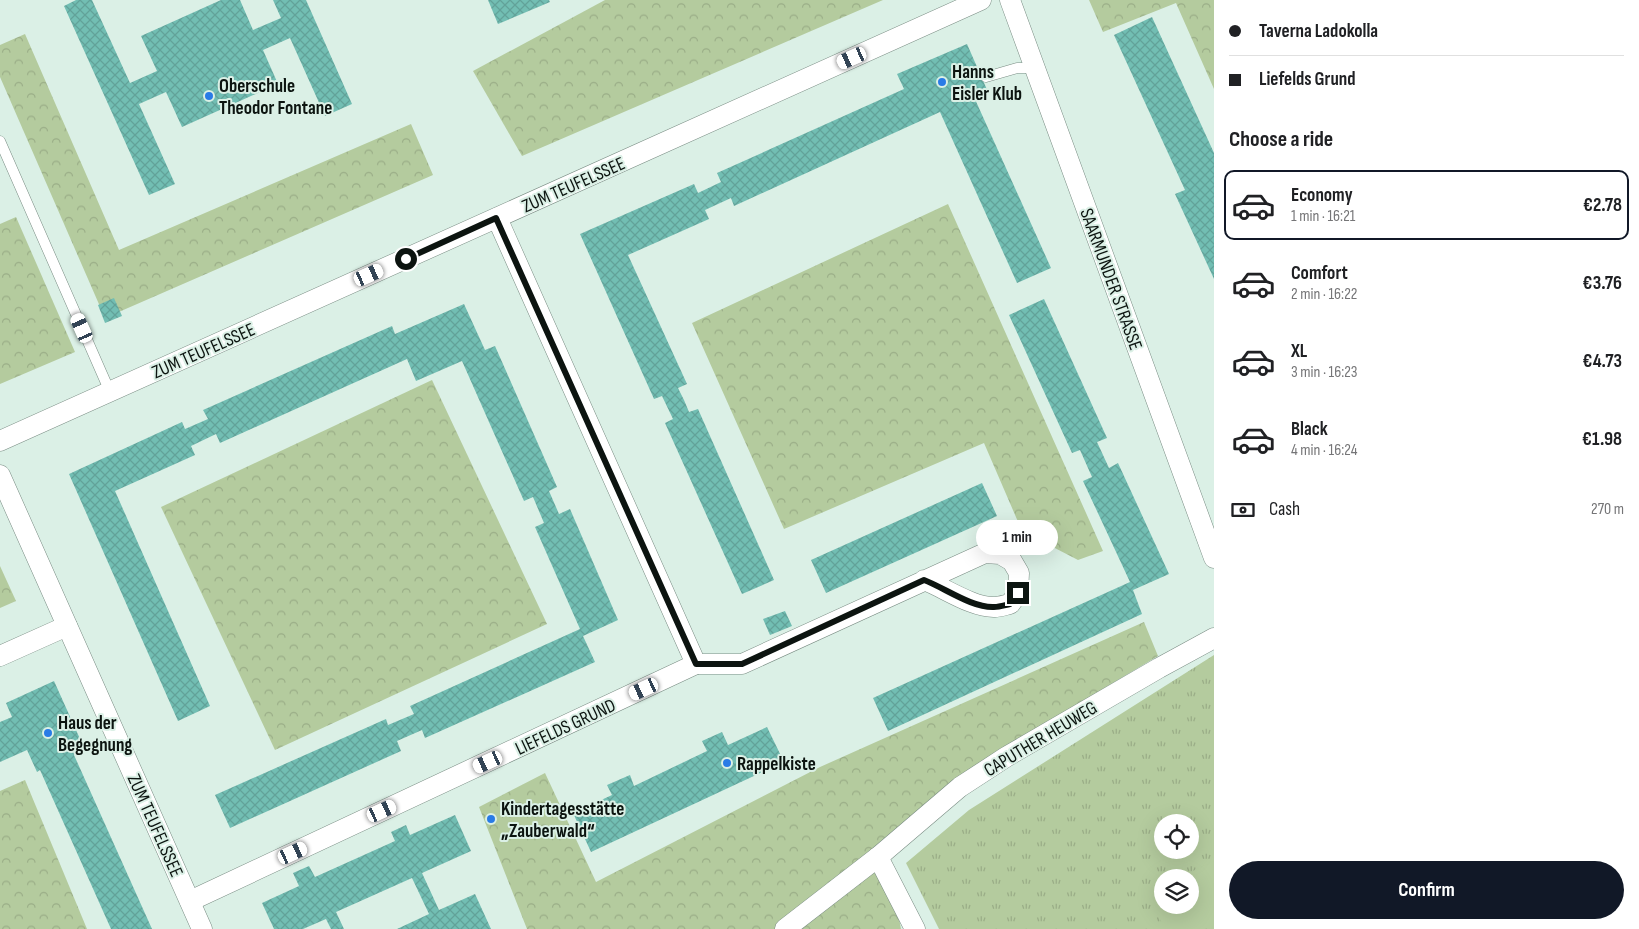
<!DOCTYPE html>
<html lang="en">
<head>
<meta charset="utf-8">
<style>
  :root { --surface:#fff; --page:#f6f6f6; --text:#202124; --muted:#757577; --line:#e0e0e0; --accent:#111827 }
  body { margin:0; font-family:"Sofia Sans Condensed",sans-serif; background:var(--page); color:var(--text); height:100vh; display:flex; flex-direction:column; font-size:19px; white-space:nowrap }
  * { box-sizing:border-box; margin:0 }
  p { font-size:16px; color:var(--muted) }
  .icon { flex:none; width:28px; height:28px; fill:none; stroke:currentColor; stroke-width:2; stroke-linecap:round; stroke-linejoin:round }
  .map { position:relative; flex:1; overflow:hidden }
  .drawer { display:flex; flex-direction:column; background:var(--surface); width:425px }
  .drawer>* { flex:none }
  .guide { display:grid; align-content:center; height:110px; padding:0 15px; background:var(--surface) }
  .controls { position:absolute; left:1154px; top:814px; display:grid; gap:10px }
  .controls a { display:grid; place-items:center; width:45px; height:45px; border-radius:50%; background:var(--surface); box-shadow:0 5px 20px #0002; font-size:25px }
  .end { position:absolute; width:22px; height:22px; margin:-11px; border:6px solid #0c1410; background:#fff; box-shadow:0 0 0 2px #fff }
  .from { border-radius:50% }
  .bubble { position:absolute; height:35px; border-radius:18px; background:var(--surface); box-shadow:0 5px 20px #0002; font-size:16px; font-weight:700; line-height:35px; text-align:center }
  .car { position:absolute; width:15px; height:30px; margin:-15px -8px; border-radius:6px; box-shadow:0 0 4px 1px #0007; background:linear-gradient(#fff 24%,#345 0 40%,#fff 0 76%,#345 0 86%,#fff 0) }
  .guide b { display:flex; align-items:center; gap:18px; height:48px; font-size:19px }
  .guide b+b { border-top:1px solid var(--line) }
  .guide i { width:12px; height:12px; background:var(--text) }
  ul { padding:0; list-style:none }
  li { display:flex; align-items:center; gap:15px; height:70px; margin:0 10px 8px; padding:0 5px; border:2px solid transparent; border-radius:10px }
  li div { flex:1 }
  li b { display:block; font-size:19px }
  li em { font-style:normal; font-weight:700 }
  li.current { border-color:var(--accent) }
  li>.icon { width:45px; height:45px; stroke-width:1.5 }
  h2 { padding:0 15px; font-size:22px; line-height:60px }
  .pay { display:flex; align-items:center; gap:12px; height:55px; padding:0 15px; font-size:19px }
  .pay p { margin-inline-start:auto }
  .action { display:flex; gap:10px; margin-top:auto; padding:10px 15px }
  .action a { flex:1; height:58px; border-radius:30px; background:var(--accent); color:#fff; font-size:20px; font-weight:700; line-height:58px; text-align:center }
  main { display:flex; flex:1; min-height:0 }
  .map>svg:first-child { display:block }
</style>
</head>
<body>
<main>
<div class="map">
<svg width="1214" height="929" viewBox="0 0 1214 929">
  <defs>
    <pattern id="grass-tufts" width="24" height="20" patternUnits="userSpaceOnUse" patternTransform="scale(1.25)"><rect width="24" height="20" fill="#b4cb9e"/><path d="M3 7l-1-3M5 7V3M7 7l1-3M15 17l-1-3M17 17v-4M19 17l1-3" fill="none" stroke="#9aad87"/></pattern>
    <pattern id="forest-crowns" width="20" height="18" patternUnits="userSpaceOnUse" patternTransform="scale(1.25)"><rect width="20" height="18" fill="#b4cb9e"/><path d="M2 6a3 3 0 1 1 6 0M12 15a3 3 0 1 1 6 0" fill="none" stroke="#9aad87"/></pattern>
    <pattern id="building-cross-hatch" width="8" height="8" patternUnits="userSpaceOnUse" patternTransform="scale(1.25)"><rect width="8" height="8" fill="#72beb3"/><path d="M0 0l8 8M0 8l8-8" fill="none" stroke="#62a299"/></pattern>
  </defs>
  <rect width="100%" height="100%" fill="#dbf0e6"/>
  <!-- grass -->
  <path fill="url(#grass-tufts)" fill-rule="evenodd" d="M1214,655V929H939L906,863L969,810ZM1162,822H1190V850H1162ZM1162,878H1190V905H1162Z"/>
  <!-- forest -->
  <g fill="url(#forest-crowns)">
    <path d="M605,0H883L522,156L473,71Z"/>
    <path d="M1089,0H1214V89L1176,3L1103,32Z"/>
    <path d="M25,34L119,250L411,124L433,175L105,318L0,77V45Z"/>
    <path d="M948,204L1103,551L1078,560L1022,531L984,443L784,529L692,323Z"/>
    <path d="M16,217L75,352L0,384V224Z"/>
    <path d="M432,380L547,624L275,750L161,507Z"/>
    <path d="M0,566L16,601L0,608Z"/>
    <path d="M1144,622L1158,656L986,759L884,840L901,929H527L479,807L545,773L596,882L820,767Z"/>
    <path d="M25,780L87,929H0V791Z"/>
  </g>
  <!-- pitch -->
  <path fill="#b4cb9e" d="M1214,861V922L1200,929H1165L1147,894L1162,886V905H1190V878L1180,877Z"/>
  <!-- building -->
  <g fill="url(#building-cross-hatch)">
    <path d="M76,0H92L130,83L157,71L141,36L221,0H240L253,30L281,18L273,0H306L352,104L325,116L290,38L263,50L278,84L182,127L166,92L139,104L175,184L149,195L64,6Z"/>
    <path d="M488,0H549L550,2L498,24Z"/>
    <path d="M1152,17L1214,153V279L1175,194L1185,190L1114,35Z"/>
    <path d="M967,44L988,92L974,97L1051,268L1017,283L940,112L734,206L731,198L705,210L709,219L628,255L687,384L678,388L684,400L689,412L698,409L774,580L742,594L665,423L673,419L662,396L654,399L580,234L694,184L698,193L721,182L717,173L904,89L897,74Z"/>
    <path d="M114,298L122,316L105,323L98,305Z"/>
    <path d="M1044,299L1107,438L1097,442L1109,468L1118,463L1169,574L1133,590L1142,614L888,731L873,698L1130,582L1083,481L1092,477L1080,450L1072,453L1009,315Z"/>
    <path d="M464,304L485,350L495,346L557,487L549,491L559,514L570,509L618,620L583,636L595,662L425,738L422,730L397,741L401,751L230,828L215,795L386,719L388,725L414,714L410,706L580,629L535,527L544,523L533,497L524,501L462,361L416,381L407,359L220,443L216,434L191,446L195,455L115,491L210,706L178,721L69,474L182,422L185,429L208,419L203,410L392,326L395,334Z"/>
    <path d="M982,483L997,516L826,593L811,560Z"/>
    <path d="M785,611L792,626L770,635L763,619Z"/>
    <path d="M54,681L85,750L74,755L152,929H111L40,770L37,772L27,750L0,762V722L12,717L6,703Z"/>
    <path d="M767,727L784,762L591,852L573,813L612,795L607,785L630,775L634,786L707,751L702,741L722,732L728,745Z"/>
    <path d="M455,815L471,851L422,873L439,910L475,894L491,929H397L429,914L412,878L336,912L344,929H331L326,919L303,929H274L262,903L299,886L293,873L309,866L315,877L395,841L391,832L406,825L410,835Z"/>
  </g>
  <g fill="none" stroke-linecap="round" stroke-linejoin="round">
    <defs>
      <g id="service">
        <path d="M986,77L1017,68H1035"/>
        <path d="M0,141L110,392"/>
      </g>
      <g id="minor">
        <path d="M1010,0L1214,558"/>
        <path d="M0,441L981,0"/>
        <path d="M0,475L202,929"/>
        <path d="M0,656L67,626"/>
        <path d="M696,664H742L985,553L1000,554L1012,561L1019,573L1018,593L1010,604C1005,605 1000,607 995,607C973,608 945,588 924,580"/>
        <path d="M878,857L915,929"/>
        <path d="M190,901L696,664L497,218"/>
        <path d="M785,929L878,857L960,787L1006,757L1159,668L1214,638"/>
      </g>
    </defs>
    <!-- service casing -->
    <use href="#service" stroke="#798c83" stroke-width="11"/>
    <!-- minor casing -->
    <use href="#minor" stroke="#798c83" stroke-width="21"/>
    <!-- service -->
    <use href="#service" stroke="#fff" stroke-width="10"/>
    <!-- minor -->
    <use href="#minor" stroke="#fff" stroke-width="20"/>
  </g>
  <g fill="none" stroke-linecap="round" stroke-linejoin="round">
    <!-- route -->
    <path stroke="#0c1410" stroke-width="6" d="M406,259L496,218L696,664H742L924,580C945,588 972,608 994,607C1000,607 1005,605 1010,604L1018,593"/>
  </g>
  <!-- markers -->
  <g fill="#297be6" stroke="#dbf0e6" stroke-width="2">
    <circle cx="942" cy="82" r="5"/>
    <circle cx="209" cy="96" r="5"/>
    <circle cx="48" cy="733" r="5"/>
    <circle cx="727" cy="763" r="5"/>
    <circle cx="491" cy="819" r="5"/>
  </g>
  <g text-anchor="middle" stroke-width="4" stroke-linejoin="round" paint-order="stroke">
    <!-- poi labels -->
    <g font-size="19" font-weight="bold" fill="#0c1410" stroke="#dbf0e6" text-anchor="start">
      <text x="952" y="78">Hanns<tspan x="952" dy="22">Eisler Klub</tspan></text>
      <text x="219" y="92">Oberschule<tspan x="219" dy="22">Theodor Fontane</tspan></text>
      <text x="58" y="729">Haus der<tspan x="58" dy="22">Begegnung</tspan></text>
      <text x="737" y="770">Rappelkiste</text>
      <text x="501" y="815">Kindertagesstätte<tspan x="501" dy="22">„Zauberwald“</tspan></text>
    </g>
    <!-- street labels -->
    <g font-size="19" fill="#0c1410" stroke="#dbf0e6">
      <text transform="translate(573 184) rotate(-24)" y="7">ZUM TEUFELSSEE</text>
      <text transform="translate(1112 279) rotate(70)" y="7">SAARMUNDER STRASSE</text>
      <text transform="translate(203 350) rotate(-24)" y="7">ZUM TEUFELSSEE</text>
      <text transform="translate(565 726) rotate(-25)" y="7">LIEFELDS GRUND</text>
      <text transform="translate(1040 738) rotate(-31)" y="7">CAPUTHER HEUWEG</text>
      <text transform="translate(156 825) rotate(66)" y="7">ZUM TEUFELSSEE</text>
    </g>
  </g>
</svg>
<div class="controls">
<a><svg class="icon" aria-label="locate" viewBox="0 0 24 24"><circle cx="12" cy="12" r="6"/><path d="M12 2v4M12 18v4M2 12h4M18 12h4"/></svg></a>
<a><svg class="icon" aria-label="layers" viewBox="0 0 24 24"><path d="M12 4l9 5-9 5-9-5zM3 14l9 5 9-5"/></svg></a>
</div>
<i class="end from" style="left:406px;top:259px"></i>
<i class="end" style="left:1018px;top:593px"></i>
<div class="bubble" style="left:976px;top:520px;width:82px">1 min</div>
<i class="car" style="left:852px;top:58px;rotate:246deg"></i>
<i class="car" style="left:369px;top:275px;rotate:66deg"></i>
<i class="car" style="left:82px;top:328px;rotate:336deg"></i>
<i class="car" style="left:644px;top:689px;rotate:245deg"></i>
<i class="car" style="left:488px;top:762px;rotate:245deg"></i>
<i class="car" style="left:382px;top:811px;rotate:65deg"></i>
<i class="car" style="left:293px;top:853px;rotate:65deg"></i>
</div>
<section class="drawer">
<div class="guide">
<b><i class="from"></i>Taverna Ladokolla</b>
<b><i></i>Liefelds Grund</b>
</div>
<h2>Choose a ride</h2>
<ul>
<li class="current"><svg class="icon" aria-label="car" viewBox="0 0 24 24"><path d="M5 17H2v-5l4-1 3-4h7l3 4 3 1v5h-3M9 17h6M6 11h13"/><circle cx="7" cy="17" r="2"/><circle cx="17" cy="17" r="2"/></svg><div><b>Economy</b><p>1 min · 16:21</p></div><em>€2.78</em></li>
<li><svg class="icon" aria-label="car" viewBox="0 0 24 24"><path d="M5 17H2v-5l4-1 3-4h7l3 4 3 1v5h-3M9 17h6M6 11h13"/><circle cx="7" cy="17" r="2"/><circle cx="17" cy="17" r="2"/></svg><div><b>Comfort</b><p>2 min · 16:22</p></div><em>€3.76</em></li>
<li><svg class="icon" aria-label="car" viewBox="0 0 24 24"><path d="M5 17H2v-5l4-1 3-4h7l3 4 3 1v5h-3M9 17h6M6 11h13"/><circle cx="7" cy="17" r="2"/><circle cx="17" cy="17" r="2"/></svg><div><b>XL</b><p>3 min · 16:23</p></div><em>€4.73</em></li>
<li><svg class="icon" aria-label="car" viewBox="0 0 24 24"><path d="M5 17H2v-5l4-1 3-4h7l3 4 3 1v5h-3M9 17h6M6 11h13"/><circle cx="7" cy="17" r="2"/><circle cx="17" cy="17" r="2"/></svg><div><b>Black</b><p>4 min · 16:24</p></div><em>€1.98</em></li>
</ul>
<div class="pay"><svg class="icon" aria-label="cash" viewBox="0 0 24 24"><path d="M3 7h18v10H3z"/><circle cx="12" cy="12" r="2"/></svg>Cash<p>270 m</p></div>
<div class="action"><a>Confirm</a></div>
</section>
</main>
</body>
</html>
